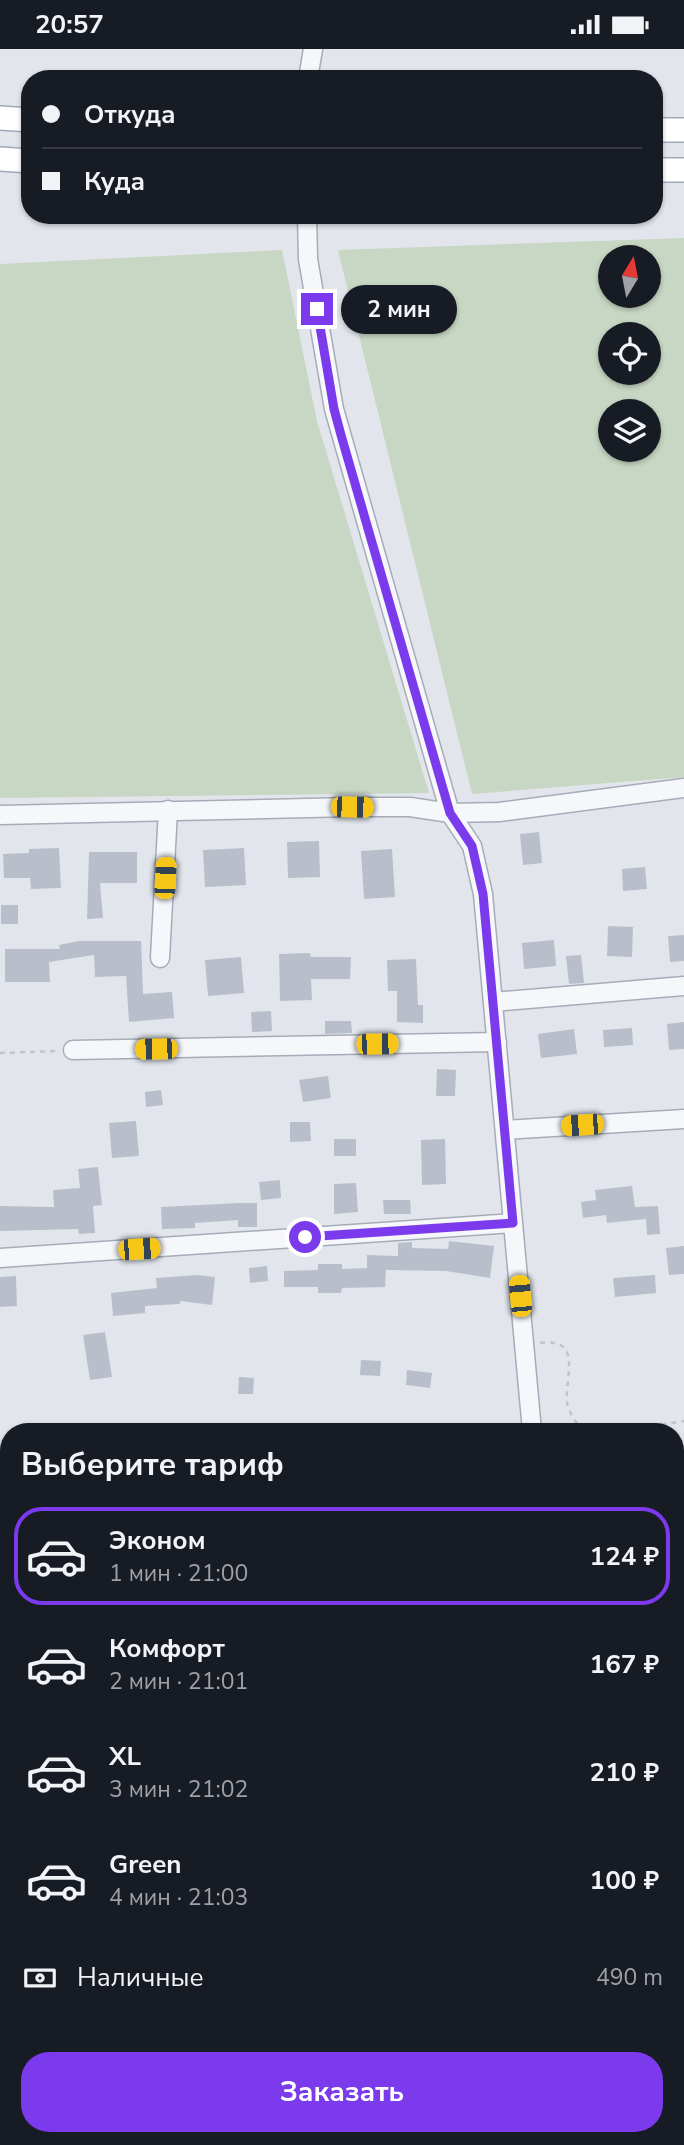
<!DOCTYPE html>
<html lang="ru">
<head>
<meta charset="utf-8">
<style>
  :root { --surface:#171b24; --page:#20242c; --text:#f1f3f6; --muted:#9ea1a6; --line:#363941; --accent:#7c3aed }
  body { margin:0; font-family:"Nunito Sans",sans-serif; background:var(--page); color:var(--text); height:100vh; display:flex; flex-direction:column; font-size:26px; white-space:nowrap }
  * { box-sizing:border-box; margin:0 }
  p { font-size:23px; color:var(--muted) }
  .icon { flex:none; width:38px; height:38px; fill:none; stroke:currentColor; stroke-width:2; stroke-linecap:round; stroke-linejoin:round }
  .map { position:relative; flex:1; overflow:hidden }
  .sheet { position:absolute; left:0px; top:1374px; width:684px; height:723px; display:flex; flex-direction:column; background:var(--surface); border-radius:28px 28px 0 0; box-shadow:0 2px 5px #0004 }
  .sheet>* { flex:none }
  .banner { position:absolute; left:21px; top:21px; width:642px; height:154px; border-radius:28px; box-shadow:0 2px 5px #0004; display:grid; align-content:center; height:154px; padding:0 21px; background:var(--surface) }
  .needle { width:46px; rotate:10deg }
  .controls { position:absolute; left:598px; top:196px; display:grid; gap:14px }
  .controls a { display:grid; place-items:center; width:63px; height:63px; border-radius:50%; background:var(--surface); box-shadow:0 2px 5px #0004; font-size:35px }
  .end { position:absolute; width:32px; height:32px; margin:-16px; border:9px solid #7c3aed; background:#fff; box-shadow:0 0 0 4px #fff }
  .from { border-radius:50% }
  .bubble { position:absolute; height:49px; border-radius:24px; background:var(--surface); box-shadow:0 2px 5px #0004; font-size:23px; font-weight:700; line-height:49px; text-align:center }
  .car { position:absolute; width:21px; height:42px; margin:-21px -10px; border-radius:9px; box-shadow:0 0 5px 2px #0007; background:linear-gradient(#f5c518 24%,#345 0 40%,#f5c518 0 76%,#345 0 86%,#f5c518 0) }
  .banner b { display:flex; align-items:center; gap:24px; height:66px; font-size:26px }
  .banner b+b { border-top:2px solid var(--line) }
  .banner i { width:18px; height:18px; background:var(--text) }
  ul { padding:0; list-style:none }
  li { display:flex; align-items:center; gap:21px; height:98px; margin:0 14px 10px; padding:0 7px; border:4px solid transparent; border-radius:28px }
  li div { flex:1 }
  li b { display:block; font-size:26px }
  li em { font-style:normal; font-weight:700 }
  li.on { border-color:var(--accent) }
  li>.icon { width:63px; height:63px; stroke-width:1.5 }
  h2 { padding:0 21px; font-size:32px; line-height:84px }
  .pay { display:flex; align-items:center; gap:18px; height:77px; padding:0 21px; font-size:26px }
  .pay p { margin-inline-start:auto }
  .action { display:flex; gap:14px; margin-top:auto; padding:14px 21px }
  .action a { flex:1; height:80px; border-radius:28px; background:var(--accent); color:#fff; font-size:28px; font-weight:700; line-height:80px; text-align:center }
  .status { display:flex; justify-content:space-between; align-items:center; height:49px; padding:0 35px; background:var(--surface); direction:ltr }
  .status svg { height:19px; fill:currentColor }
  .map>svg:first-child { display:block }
</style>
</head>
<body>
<div class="status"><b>20:57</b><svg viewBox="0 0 49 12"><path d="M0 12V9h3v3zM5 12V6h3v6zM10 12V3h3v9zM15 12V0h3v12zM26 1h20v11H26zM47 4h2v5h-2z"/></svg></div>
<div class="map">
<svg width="684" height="2096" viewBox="0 0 684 2096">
  <rect width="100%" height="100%" fill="#e2e6ec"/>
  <!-- green -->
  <g fill="#c7d7c3" fill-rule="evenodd">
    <path d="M684,189V728L472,745L338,201ZM649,208V247H611V208ZM611,285H649V324H611ZM649,362V401H611V362Z"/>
    <path d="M282,201L317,372L429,744L0,749V215Z"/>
    <path d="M676,1658H684V2096H626L623,2088H676Z"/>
    <path d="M9,1715V1785L0,1786V1719Z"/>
    <path d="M9,1806V2088H553L556,2096H0V1807Z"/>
  </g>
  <!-- building -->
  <g fill="#b9bfca">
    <path d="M539,783L542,814L523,816L520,785Z"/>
    <path d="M319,792L320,828L288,829L287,793Z"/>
    <path d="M59,799L61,839L31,840L30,829H4L3,805L29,804V800Z"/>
    <path d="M244,799L246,836L205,838L203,801Z"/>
    <path d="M392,800L395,848L364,850L361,802Z"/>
    <path d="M89,803H137V834H100L103,869L87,870Z"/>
    <path d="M645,818L647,840L623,842L622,820Z"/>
    <rect x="1" y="856" width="17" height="19"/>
    <path d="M608,877L633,878L632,908L607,907Z"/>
    <path d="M684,886V912L670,913L668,887Z"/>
    <path d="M554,891L556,917L524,920L522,894Z"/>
    <path d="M79,892H141L143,945L172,943L174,969L129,973L126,927L95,928L94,906L49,913L50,933H5V900H60L59,896Z"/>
    <path d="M310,904L311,908H351L350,930H311L312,951L280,952L279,905Z"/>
    <path d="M581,906L584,934L569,935L566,907Z"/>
    <path d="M241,908L244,944L208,947L205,911Z"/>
    <path d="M416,910L418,956H423V974L397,973V942H388L387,911Z"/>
    <path d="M271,962L272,982L252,983L251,963Z"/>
    <path d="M325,972H351L352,984L325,985Z"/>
    <path d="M684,973V1000L669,1001L667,975Z"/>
    <path d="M632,979L633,996L604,998L603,981Z"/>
    <path d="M574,980L577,1005L541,1009L538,985Z"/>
    <path d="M437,1020L456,1021L455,1047H436Z"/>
    <path d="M328,1027L331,1049L303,1053L299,1031Z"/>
    <path d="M161,1041L163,1056L146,1058L145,1043Z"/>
    <path d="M136,1072L139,1107L112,1109L109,1074Z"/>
    <path d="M290,1073H310L311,1092L290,1093Z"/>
    <rect x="334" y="1090" width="22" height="17"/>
    <path d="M445,1090L446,1135L422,1136L421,1091Z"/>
    <path d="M98,1118L102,1156L93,1157L95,1184L79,1185L78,1180L0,1182V1157L54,1158L53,1141L80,1139L78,1120Z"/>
    <path d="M280,1131L281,1149L261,1151L259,1133Z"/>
    <path d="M356,1134L358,1163L334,1165V1135Z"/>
    <path d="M632,1137L635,1158L658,1157L660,1185L647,1186L646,1170L607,1174L606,1166L583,1169L581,1153L596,1151L595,1141Z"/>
    <path d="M383,1151H410L411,1165H384Z"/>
    <path d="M239,1154H257V1178H238V1171L195,1174V1179L162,1180L161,1158Z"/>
    <path d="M449,1192L494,1197L490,1229L446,1222L386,1221L385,1238L342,1239L341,1244H318V1238H284V1222L318,1221V1215H342V1220L367,1219V1206L398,1207V1194L412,1193V1199L448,1200Z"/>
    <path d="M684,1197V1225L669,1226L666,1199Z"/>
    <path d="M267,1217L268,1232L250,1234L249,1219Z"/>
    <path d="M198,1226L215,1228L212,1256L180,1252V1255L145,1257V1264L113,1267L111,1244L157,1239L156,1229Z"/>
    <path d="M655,1226L656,1244L615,1248L613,1229Z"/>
    <path d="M16,1227L17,1257L0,1258V1228Z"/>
    <path d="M105,1283L112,1328L90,1331L83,1286Z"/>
    <path d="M361,1311L381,1312L380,1327L360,1326Z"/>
    <path d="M407,1321L432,1324L430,1339L406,1336Z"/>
    <path d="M239,1328L254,1329L253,1345H238Z"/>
  </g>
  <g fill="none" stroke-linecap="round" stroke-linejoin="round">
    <defs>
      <g id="minor">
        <path d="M308,30L313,0"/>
        <path d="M307,166L308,210L334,360L450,764L472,797L483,845L532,1382"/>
        <path d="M0,766L352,758H410L450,764L499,763L684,739"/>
        <path d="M160,909L168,761"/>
        <path d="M493,953L684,937"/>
        <path d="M73,1001L497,993"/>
        <path d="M505,1081L684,1070"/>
        <path d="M0,1209L513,1174"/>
        <path d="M566,2088L569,2096"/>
      </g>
      <g id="major">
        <path d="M0,69L30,71"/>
        <path d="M654,81H684"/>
        <path d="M0,110L30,112"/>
        <path d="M654,121H684"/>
      </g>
    </defs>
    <!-- minor casing -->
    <use href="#minor" stroke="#a6acb7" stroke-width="21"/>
    <!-- major casing -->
    <use href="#major" stroke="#a0a9b9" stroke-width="26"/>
    <!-- path -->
    <g stroke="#c0c4cb" stroke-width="2.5" stroke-dasharray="5 5" stroke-linecap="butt">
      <path d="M0,1004L56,1002"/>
      <path d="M540,1294C583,1288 565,1327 567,1353C568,1363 577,1374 582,1382"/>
      <path d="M622,1382L684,1372"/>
      <path d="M0,1444H9"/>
    </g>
    <!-- minor -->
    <use href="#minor" stroke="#f6f7fa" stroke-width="18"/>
    <!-- major -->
    <use href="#major" stroke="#fff" stroke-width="23"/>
  </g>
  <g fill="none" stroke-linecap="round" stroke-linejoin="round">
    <!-- route -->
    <path stroke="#7c3aed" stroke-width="9" d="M305,1188L513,1174L483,845L472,797L450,764L341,386L334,360L317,260"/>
  </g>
</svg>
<div class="controls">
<a><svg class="needle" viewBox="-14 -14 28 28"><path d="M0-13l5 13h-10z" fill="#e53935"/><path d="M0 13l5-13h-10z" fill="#9ea1a6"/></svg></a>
<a><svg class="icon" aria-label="locate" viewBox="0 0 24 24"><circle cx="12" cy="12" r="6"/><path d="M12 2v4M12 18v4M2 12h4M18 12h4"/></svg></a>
<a><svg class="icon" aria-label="layers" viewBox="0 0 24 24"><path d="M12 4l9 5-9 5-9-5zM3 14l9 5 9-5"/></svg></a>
</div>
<i class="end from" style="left:305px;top:1188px"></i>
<i class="end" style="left:317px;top:260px"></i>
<div class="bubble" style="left:341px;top:236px;width:116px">2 мин</div>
<i class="car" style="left:352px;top:758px;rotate:91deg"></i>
<i class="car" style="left:165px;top:829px;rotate:3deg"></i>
<i class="car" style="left:377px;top:995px;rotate:89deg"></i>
<i class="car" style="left:156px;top:1000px;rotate:269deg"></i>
<i class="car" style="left:582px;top:1076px;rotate:266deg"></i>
<i class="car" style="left:139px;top:1200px;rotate:86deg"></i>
<i class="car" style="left:520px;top:1247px;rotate:355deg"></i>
<div class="banner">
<b><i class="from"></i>Откуда</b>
<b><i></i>Куда</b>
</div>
<section class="sheet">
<h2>Выберите тариф</h2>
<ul>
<li class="on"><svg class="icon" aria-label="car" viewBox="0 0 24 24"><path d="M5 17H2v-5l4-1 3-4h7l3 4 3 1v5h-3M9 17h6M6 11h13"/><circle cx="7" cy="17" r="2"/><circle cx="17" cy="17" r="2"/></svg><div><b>Эконом</b><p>1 мин · 21:00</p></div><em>124 ₽</em></li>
<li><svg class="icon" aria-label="car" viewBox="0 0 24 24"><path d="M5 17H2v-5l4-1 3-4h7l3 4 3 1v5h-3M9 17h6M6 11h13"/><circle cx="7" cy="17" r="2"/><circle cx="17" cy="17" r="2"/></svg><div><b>Комфорт</b><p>2 мин · 21:01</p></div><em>167 ₽</em></li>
<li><svg class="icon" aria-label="car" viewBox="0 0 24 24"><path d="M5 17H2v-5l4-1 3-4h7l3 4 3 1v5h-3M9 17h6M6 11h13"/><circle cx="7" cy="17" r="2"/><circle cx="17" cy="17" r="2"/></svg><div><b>XL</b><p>3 мин · 21:02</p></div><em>210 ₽</em></li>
<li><svg class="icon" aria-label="car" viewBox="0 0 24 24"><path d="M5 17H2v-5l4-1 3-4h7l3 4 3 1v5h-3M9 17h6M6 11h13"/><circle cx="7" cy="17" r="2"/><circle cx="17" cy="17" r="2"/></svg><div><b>Green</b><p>4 мин · 21:03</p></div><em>100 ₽</em></li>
</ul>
<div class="pay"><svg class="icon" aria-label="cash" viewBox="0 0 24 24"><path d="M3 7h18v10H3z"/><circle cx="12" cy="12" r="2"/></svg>Наличные<p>490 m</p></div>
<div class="action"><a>Заказать</a></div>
</section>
</div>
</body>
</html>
